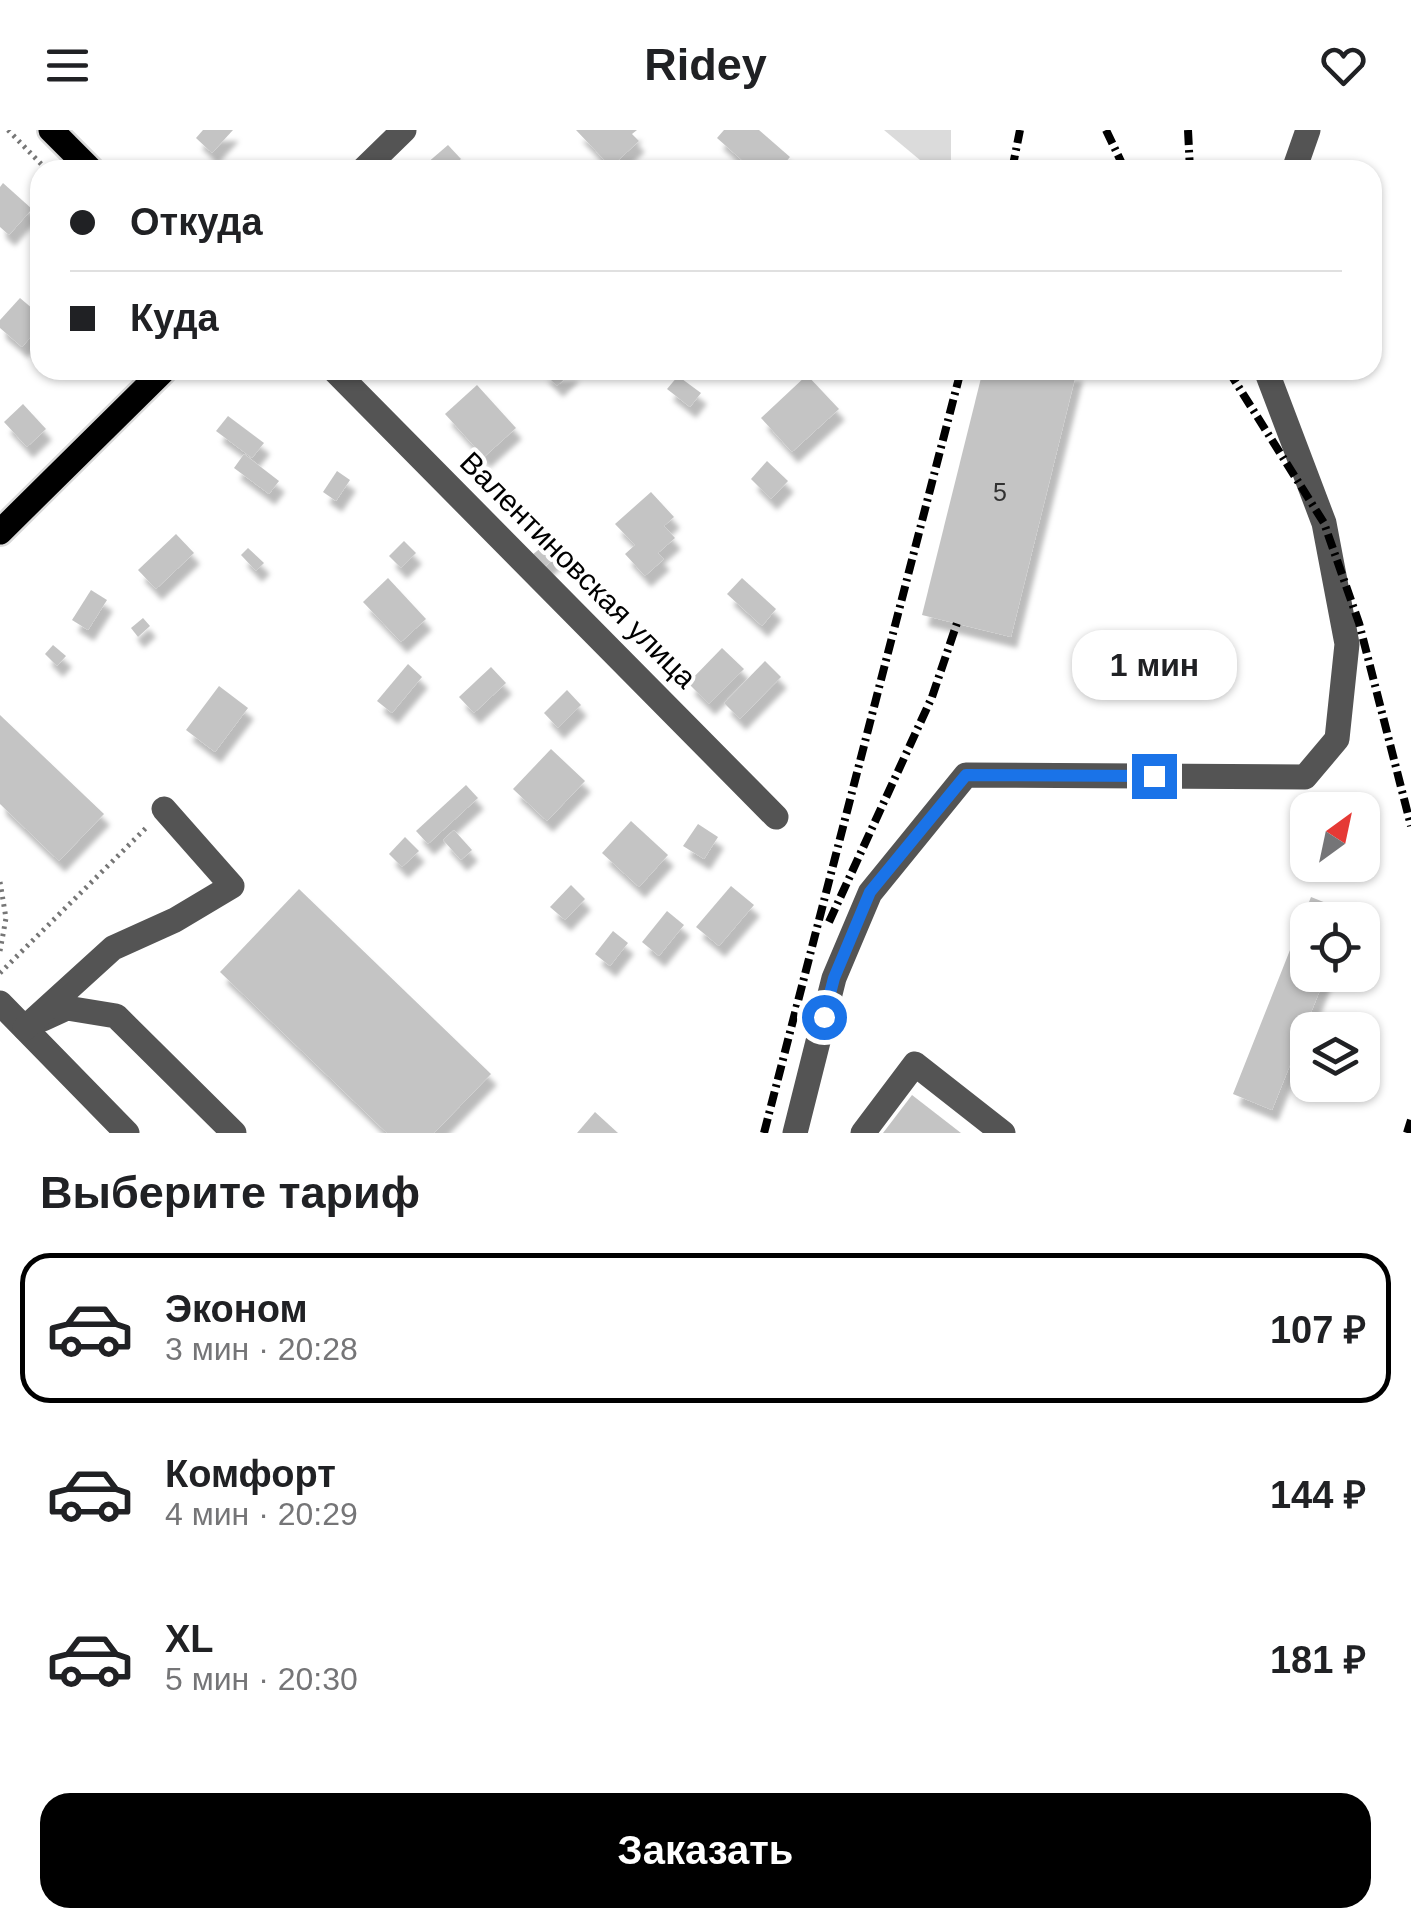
<!DOCTYPE html>
<html lang="ru">
<head>
<meta charset="utf-8">
<style>
  :root { --surface:#fff; --page:#f6f6f6; --text:#202124; --muted:#757577; --line:#e0e0e0; --accent:#000 }
  body { margin:0; font-family:Helvetica,sans-serif; background:var(--page); color:var(--text); height:100vh; display:flex; flex-direction:column; font-size:38px; white-space:nowrap }
  * { box-sizing:border-box; margin:0 }
  p { font-size:32px; color:var(--muted) }
  .icon { flex:none; width:55px; height:55px; fill:none; stroke:currentColor; stroke-width:2; stroke-linecap:round; stroke-linejoin:round }
  .map { position:relative; height:1003px; overflow:hidden }
  .details { display:flex; flex-direction:column; background:var(--surface); flex:1 }
  .details>* { flex:none }
  .hud { position:absolute; left:30px; top:30px; width:1352px; height:220px; border-radius:30px; box-shadow:0 2px 8px #0004; display:grid; align-content:center; height:220px; padding:0 40px; background:var(--surface) }
  .needle { width:65px; rotate:33deg }
  .controls { position:absolute; left:1290px; top:662px; display:grid; gap:20px }
  .controls a { display:grid; place-items:center; width:90px; height:90px; border-radius:20px; background:var(--surface); box-shadow:0 2px 8px #0004; font-size:50px }
  .end { position:absolute; width:45px; height:45px; margin:-22px; border:12px solid #1a73e8; background:#fff; box-shadow:0 0 0 5px #fff }
  .from { border-radius:50% }
  .bubble { position:absolute; height:70px; border-radius:30px; background:var(--surface); box-shadow:0 2px 8px #0004; font-size:32px; font-weight:800; line-height:70px; text-align:center }
  .hud b { display:flex; align-items:center; gap:35px; height:95px; font-size:38px }
  .hud b+b { border-top:2px solid var(--line) }
  .hud i { width:25px; height:25px; background:var(--text) }
  ul { padding:0; list-style:none }
  li { display:flex; align-items:center; gap:30px; height:150px; margin:0 20px 15px; padding:0 20px; border:5px solid transparent; border-radius:30px }
  li div { flex:1 }
  li b { display:block; font-size:38px }
  li em { font-style:normal; font-weight:800 }
  li.selected { border-color:var(--accent) }
  li>.icon { width:90px; height:90px; stroke-width:1.5 }
  h2 { padding:0 40px; font-size:45px; line-height:120px }
  .button { display:flex; gap:20px; margin-top:auto; padding:20px 40px }
  .button a { flex:1; height:115px; border-radius:30px; background:var(--accent); color:#fff; font-size:40px; font-weight:800; line-height:115px; text-align:center }
  header { display:flex; justify-content:space-between; align-items:center; height:130px; padding:0 40px; background:var(--surface); font-size:45px; font-weight:800 }
  .map>svg:first-child { display:block }
</style>
</head>
<body>
<header><svg class="icon" aria-label="menu" viewBox="0 0 24 24"><path d="M4 6h16M4 12h16M4 18h16"/></svg>Ridey<svg class="icon" aria-label="heart" viewBox="0 0 24 24"><path d="M12 20l-8-8c-3-5 5-10 8-4 3-6 11-1 8 4z"/></svg></header>
<div class="map">
<svg width="1411" height="1003" viewBox="0 0 1411 1003">
  <defs>
    <filter id="shadow"><feDropShadow dx="6" dy="11" stdDeviation="2.5" flood-color="#0004"/></filter>
  </defs>
  <rect width="100%" height="100%" fill="#fff"/>
  <!-- green -->
  <path fill="#dbdbdb" d="M884,0H951V40H932Z"/>
  <!-- building -->
  <g fill="#c4c4c4" filter="url(#shadow)">
    <path d="M203,0H233L212,23L196,8Z"/>
    <path d="M576,0H637L632,4L639,11L611,37Z"/>
    <path d="M724,0H759L790,27L779,40H753L717,8Z"/>
    <path d="M448,15L461,29L448,40H419Z"/>
    <path d="M3,53L32,79L9,105L0,97V57Z"/>
    <path d="M20,168L40,185V196L22,217L0,198V190Z"/>
    <path d="M541,240H574L557,256Z"/>
    <path d="M983,240H1077L1011,507L922,485Z"/>
    <path d="M807,245L839,279L792,322L761,288Z"/>
    <path d="M678,246L701,263L690,277L667,259Z"/>
    <path d="M477,255L516,298L484,327L445,284Z"/>
    <path d="M23,274L46,299L27,317L4,292Z"/>
    <path d="M228,286L264,313L252,328L216,301Z"/>
    <path d="M244,324L279,351L269,364L234,338Z"/>
    <path d="M767,331L788,351L771,369L751,349Z"/>
    <path d="M337,341L350,350L336,371L323,362Z"/>
    <path d="M651,362L674,387L664,396L675,408L658,423L664,429L645,446L625,424L635,415L615,394Z"/>
    <path d="M176,404L194,423L156,459L138,440Z"/>
    <path d="M552,409L562,422L543,438L532,425Z"/>
    <path d="M404,411L416,423L401,438L389,426Z"/>
    <path d="M248,418L264,433L256,441L241,425Z"/>
    <path d="M388,448L426,489L401,512L363,472Z"/>
    <path d="M742,448L776,479L762,496L727,464Z"/>
    <path d="M91,460L107,470L88,500L72,490Z"/>
    <path d="M143,488L150,496L138,507L131,498Z"/>
    <path d="M53,515L66,526L57,536L45,524Z"/>
    <path d="M722,518L744,539L709,574L688,553Z"/>
    <path d="M765,531L781,547L740,589L724,573Z"/>
    <path d="M408,534L422,547L392,583L377,571Z"/>
    <path d="M491,537L506,553L474,583L459,567Z"/>
    <path d="M219,556L248,578L215,622L186,600Z"/>
    <path d="M567,560L581,575L558,598L544,583Z"/>
    <path d="M0,585L104,684L59,731L0,674Z"/>
    <path d="M551,619L585,651L547,691L513,659Z"/>
    <path d="M466,655L478,668L428,714L416,701Z"/>
    <path d="M631,691L668,725L639,757L602,723Z"/>
    <path d="M698,694L718,707L704,729L683,716Z"/>
    <path d="M454,700L472,720L461,730L443,710Z"/>
    <path d="M405,707L419,721L402,737L389,724Z"/>
    <path d="M571,755L585,769L565,790L550,777Z"/>
    <path d="M731,756L754,775L719,816L696,797Z"/>
    <path d="M299,759L491,944L434,1003H387L220,842Z"/>
    <path d="M1311,767L1351,783L1348,790H1308V845H1326L1272,980L1233,964Z"/>
    <path d="M667,781L684,795L659,826L642,812Z"/>
    <path d="M613,801L628,813L610,836L595,824Z"/>
    <path d="M912,965L961,1003H883Z"/>
    <path d="M595,982L618,1003H577Z"/>
  </g>
  <g fill="none" stroke-linecap="round" stroke-linejoin="round">
    <defs>
      <g id="major">
        <path d="M51,0L91,40"/>
        <path d="M0,402L164,240"/>
      </g>
    </defs>
    <!-- major casing -->
    <use href="#major" stroke="#dbdbdb" stroke-width="30"/>
    <!-- path -->
    <g stroke="#767676" stroke-width="5" stroke-dasharray="2.5 5" stroke-linecap="butt">
      <path d="M8,0L47,40"/>
      <path d="M0,752L6,788L0,821"/>
      <path d="M0,843L148,696"/>
    </g>
    <!-- minor -->
    <g stroke="#545454" stroke-width="25">
      <path d="M363,40L404,0"/>
      <path d="M1294,40L1308,0"/>
      <path d="M334,240L776,687"/>
      <path d="M0,873L127,1003"/>
      <path d="M43,889L67,878L116,886L234,1003"/>
      <path d="M25,898L113,818L175,790L232,756L164,679"/>
      <path d="M795,1003L834,848L870,763L966,645L1305,647L1337,609L1347,514L1324,393L1266,240"/>
      <path d="M863,1003L915,934L1003,1003"/>
    </g>
    <!-- major -->
    <use href="#major" stroke="#000" stroke-width="25"/>
    <!-- rail -->
    <g stroke="#000" stroke-width="8" stroke-dasharray="15 5 2.5 5" stroke-linecap="butt">
      <path d="M1106,0L1125,40"/>
      <path d="M1188,0L1190,40"/>
      <path d="M1012,40L1020,0"/>
      <path d="M1228,240L1324,393L1359,493L1411,696"/>
      <path d="M829,792L932,567L957,493"/>
      <path d="M764,1003L961,240"/>
      <path d="M1407,1003L1411,990"/>
    </g>
  </g>
  <g fill="none" stroke-linecap="round" stroke-linejoin="round">
    <!-- route -->
    <path stroke="#1a73e8" stroke-width="12" d="M824,887L834,848L870,762L966,645L1154,646"/>
  </g>
  <g text-anchor="middle" stroke-width="8" stroke-linejoin="round" paint-order="stroke">
    <!-- number labels -->
    <g font-size="25" fill="#313131">
      <text x="1000" y="371">5</text>
    </g>
    <!-- street labels -->
    <g font-size="30" fill="#000" stroke="#fff">
      <text transform="translate(578 440) rotate(45)" y="10">Валентиновская улица</text>
    </g>
  </g>
</svg>
<div class="controls">
<a><svg class="needle" viewBox="-14 -14 28 28"><path d="M0-13l5 13h-10z" fill="#e53935"/><path d="M0 13l5-13h-10z" fill="#757577"/></svg></a>
<a><svg class="icon" aria-label="locate" viewBox="0 0 24 24"><circle cx="12" cy="12" r="6"/><path d="M12 2v4M12 18v4M2 12h4M18 12h4"/></svg></a>
<a><svg class="icon" aria-label="layers" viewBox="0 0 24 24"><path d="M12 4l9 5-9 5-9-5zM3 14l9 5 9-5"/></svg></a>
</div>
<i class="end from" style="left:824px;top:887px"></i>
<i class="end" style="left:1154px;top:646px"></i>
<div class="bubble" style="left:1072px;top:500px;width:165px">1 мин</div>
<div class="hud">
<b><i class="from"></i>Откуда</b>
<b><i></i>Куда</b>
</div>
</div>
<section class="details">
<h2>Выберите тариф</h2>
<ul>
<li class="selected"><svg class="icon" aria-label="car" viewBox="0 0 24 24"><path d="M5 17H2v-5l4-1 3-4h7l3 4 3 1v5h-3M9 17h6M6 11h13"/><circle cx="7" cy="17" r="2"/><circle cx="17" cy="17" r="2"/></svg><div><b>Эконом</b><p>3 мин · 20:28</p></div><em>107 ₽</em></li>
<li><svg class="icon" aria-label="car" viewBox="0 0 24 24"><path d="M5 17H2v-5l4-1 3-4h7l3 4 3 1v5h-3M9 17h6M6 11h13"/><circle cx="7" cy="17" r="2"/><circle cx="17" cy="17" r="2"/></svg><div><b>Комфорт</b><p>4 мин · 20:29</p></div><em>144 ₽</em></li>
<li><svg class="icon" aria-label="car" viewBox="0 0 24 24"><path d="M5 17H2v-5l4-1 3-4h7l3 4 3 1v5h-3M9 17h6M6 11h13"/><circle cx="7" cy="17" r="2"/><circle cx="17" cy="17" r="2"/></svg><div><b>XL</b><p>5 мин · 20:30</p></div><em>181 ₽</em></li>
</ul>
<div class="button"><a>Заказать</a></div>
</section>
</body>
</html>
